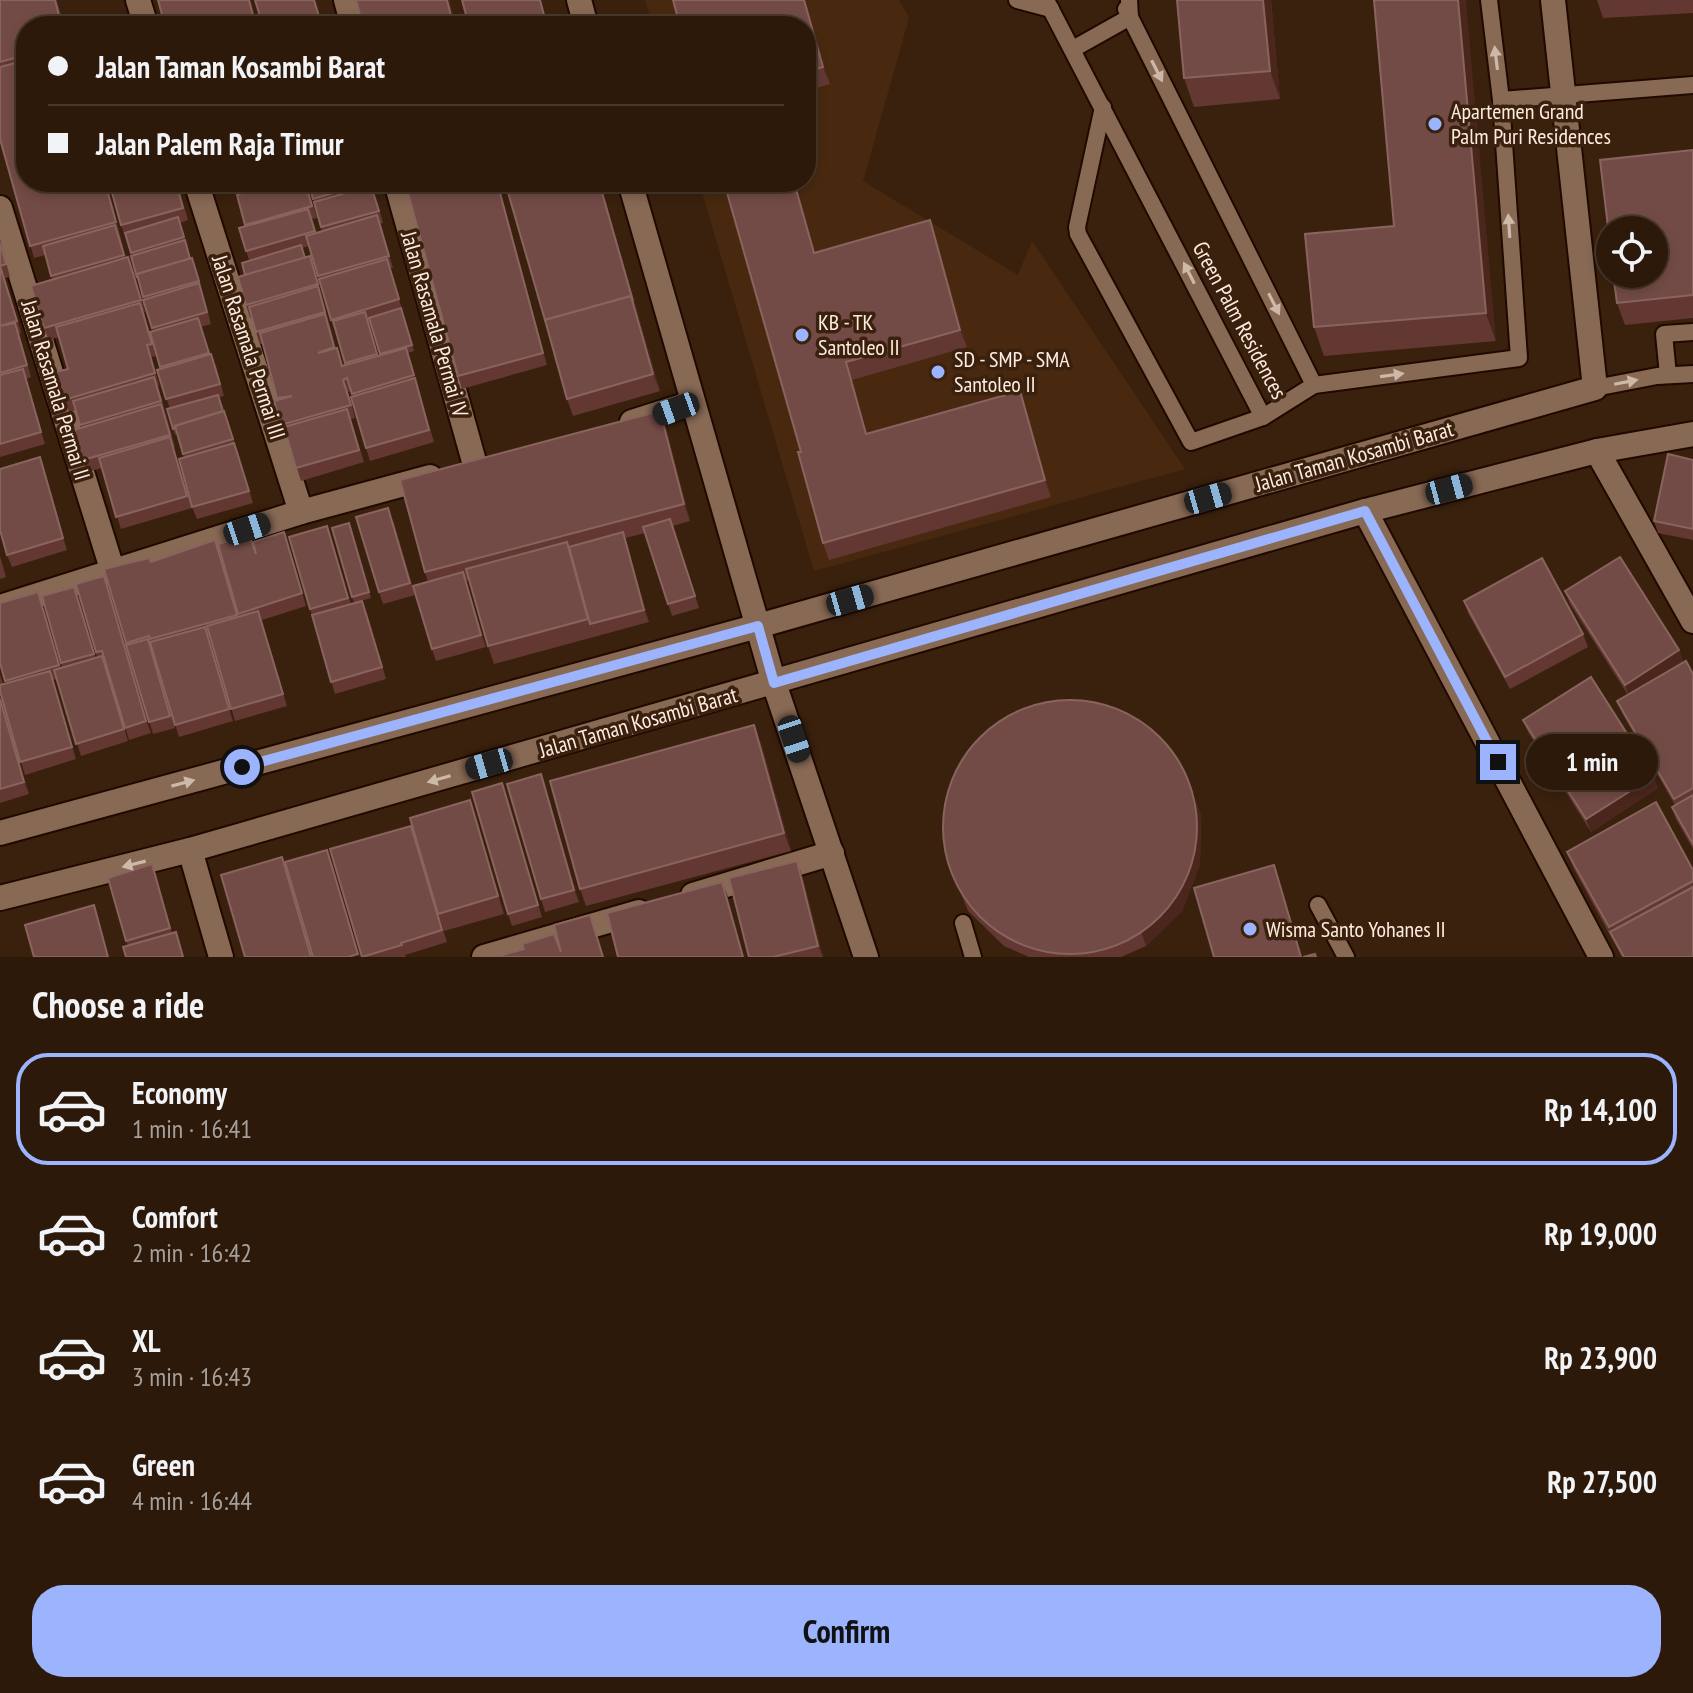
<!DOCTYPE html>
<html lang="en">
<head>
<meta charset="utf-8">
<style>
  :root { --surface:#2c190a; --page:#382618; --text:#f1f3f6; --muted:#a6a09c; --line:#48382b; --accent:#9bb4fd }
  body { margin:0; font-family:"PT Sans Narrow",sans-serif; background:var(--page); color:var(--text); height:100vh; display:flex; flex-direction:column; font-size:30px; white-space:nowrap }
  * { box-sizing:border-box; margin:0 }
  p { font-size:26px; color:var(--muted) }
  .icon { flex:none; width:44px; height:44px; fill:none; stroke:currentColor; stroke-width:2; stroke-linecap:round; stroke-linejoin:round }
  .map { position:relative; height:957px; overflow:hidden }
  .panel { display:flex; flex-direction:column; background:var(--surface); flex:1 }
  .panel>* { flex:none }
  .top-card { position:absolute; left:16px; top:16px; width:800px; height:176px; border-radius:32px; box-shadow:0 4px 12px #0003,0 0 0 2px var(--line); display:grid; align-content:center; height:176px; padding:0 32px; background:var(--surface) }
  .tools { position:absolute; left:1596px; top:216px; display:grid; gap:16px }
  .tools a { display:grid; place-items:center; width:72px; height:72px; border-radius:50%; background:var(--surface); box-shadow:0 4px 12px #0003,0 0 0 2px var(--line); font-size:40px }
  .end { position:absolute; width:36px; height:36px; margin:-18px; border:10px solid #9bb4fd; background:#111; box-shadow:0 0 0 4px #111 }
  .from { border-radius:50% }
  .bubble { position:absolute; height:56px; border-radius:28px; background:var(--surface); box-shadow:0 4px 12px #0003,0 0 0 2px var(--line); font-size:26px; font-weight:600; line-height:56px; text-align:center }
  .car { position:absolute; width:24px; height:48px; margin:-24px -12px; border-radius:10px; box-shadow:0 0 6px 2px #0007; background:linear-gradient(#222 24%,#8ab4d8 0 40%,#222 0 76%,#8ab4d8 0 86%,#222 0) }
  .top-card b { display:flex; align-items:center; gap:28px; height:76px; font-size:30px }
  .top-card b+b { border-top:2px solid var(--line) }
  .top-card i { width:20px; height:20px; background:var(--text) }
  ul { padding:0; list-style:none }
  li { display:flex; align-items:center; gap:24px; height:112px; margin:0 16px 12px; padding:0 16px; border:4px solid transparent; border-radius:32px }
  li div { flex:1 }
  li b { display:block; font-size:30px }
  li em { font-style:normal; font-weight:600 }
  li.on { border-color:var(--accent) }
  li>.icon { width:72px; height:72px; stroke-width:1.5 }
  h2 { padding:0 32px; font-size:36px; line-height:96px }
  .action { display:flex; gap:16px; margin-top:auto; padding:16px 32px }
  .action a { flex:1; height:92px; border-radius:32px; background:var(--accent); color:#111; font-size:32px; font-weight:600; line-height:92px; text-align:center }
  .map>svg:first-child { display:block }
</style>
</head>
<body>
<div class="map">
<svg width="1693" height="957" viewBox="0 0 1693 957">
  <rect width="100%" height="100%" fill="#3a210d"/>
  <!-- built -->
  <path fill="#482910" d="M645,0H899L909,18L863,181L1018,275L1032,241L1185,469L814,571L699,182H806V26H653Z"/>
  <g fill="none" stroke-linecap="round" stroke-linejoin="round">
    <defs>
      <g id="lane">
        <path d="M1017,0L1051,9"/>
        <path d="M1046,0L1263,417"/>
        <path d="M1489,0L1501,100L1693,85"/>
        <path d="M1073,49L1130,17L1126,9"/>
        <path d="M1103,107L1077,227L1078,234L1191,442L1263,417L1314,385L1130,17L1129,0"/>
        <path d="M1668,375L1664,334L1693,332"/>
        <path d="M1314,385L1519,358L1501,100"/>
        <path d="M1595,388L1657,376L1693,374"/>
        <path d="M1318,905L1346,957"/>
        <path d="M963,923L973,957"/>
      </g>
      <g id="street">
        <path d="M138,0L146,26"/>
        <path d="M346,0L353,26"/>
        <path d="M579,0L586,26"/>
        <path d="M196,182L301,512"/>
        <path d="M396,182L475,465"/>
        <path d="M630,182L774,683L866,957"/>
        <path d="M0,208L113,572"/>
        <path d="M632,422L692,403"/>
        <path d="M1597,451L1693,621"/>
        <path d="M1365,511L1601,957"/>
        <path d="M0,607L301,512L430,477"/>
        <path d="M0,833L758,626L1595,388L1553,0"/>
        <path d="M190,850L221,957"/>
        <path d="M693,895L832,853"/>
        <path d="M0,898L190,850L1365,511L1597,451L1693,434"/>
        <path d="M484,957L639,912"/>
      </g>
    </defs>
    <!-- lane casing -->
    <use href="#lane" stroke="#200900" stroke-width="20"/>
    <!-- street casing -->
    <use href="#street" stroke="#200900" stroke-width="28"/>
    <!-- lane -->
    <use href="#lane" stroke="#876954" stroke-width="16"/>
    <!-- street -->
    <use href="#street" stroke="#876954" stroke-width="24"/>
  </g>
  <!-- wall -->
  <g fill="#633833" fill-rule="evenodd">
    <path d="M0,0H57L64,26H26V182H106L126,258L133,269L145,312H144L156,356L151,357L159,385L158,386L175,447H173L192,508L121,529L102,468L87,472L83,460L81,427L76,410L69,412L64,400L68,369L59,337L49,340L44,328L52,279L45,255L34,258L0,139Z"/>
    <path d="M449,0L456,26H363Z"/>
    <path d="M673,0H805L830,84L806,91V26Z"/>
    <path d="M1271,0L1280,99L1194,107L1184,78Z"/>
    <path d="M1374,0L1496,341L1324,356L1314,327L1394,226Z"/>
    <path d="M1597,0H1693V13L1603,18Z"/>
    <path d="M1693,150V318L1625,325L1617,303Z"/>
    <path d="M177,182L188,220L180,223L191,259L197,271L211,324L201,327L210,354L216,366L224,396L219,397L239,455L253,503L197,519L192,507L184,458L177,434L175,435L173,429L170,409L157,370L161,369L150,332L153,331L137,278L132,255L121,225Z"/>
    <path d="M306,182L317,218L312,219L316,233L322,231L308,182H368L376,198L383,223L380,224L393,268H390L414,351L408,353L434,442L370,461L366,448L353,396L351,391L348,392L355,418L351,419L364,462L301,481L287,437L285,438L281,425L278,400L263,344H260L252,317L250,318L246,305L245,275L249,260L239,228L246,226L237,195ZM309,246L331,320L336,332L346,365L343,366L336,348L314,268L305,258L302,248ZM370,321L381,355L378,356L368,322Z"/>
    <path d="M498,182L547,365L462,389L458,376Z"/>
    <path d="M600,182L660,391L573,416L567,399Z"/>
    <path d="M795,182L815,253L936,238L967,347L852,380L867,434L1026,408L1051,497L829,560L823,543L801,452Z"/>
    <path d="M0,239L10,277L5,278L21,333L19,334L31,377L26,379L45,444L0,457Z"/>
    <path d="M666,428L690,521L673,526L699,608L672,616L645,533L625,538L649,622L494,664L488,646L469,580L466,581L486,647L436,661L432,649L428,582L425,572Z"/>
    <path d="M40,457L67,550L12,567L7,555Z"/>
    <path d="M1693,460V540L1658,533L1654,521Z"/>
    <path d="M393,520L415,595L383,604L379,592Z"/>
    <path d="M349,523L371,598L354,603L332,528Z"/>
    <path d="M289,537L331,538L351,604L367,613L386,679L335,694Z"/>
    <path d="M218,544L256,554L288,544L306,606L262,620L287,706L235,721L210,636L208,637L233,721L179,737L152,649H151L175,728L153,734L104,569L219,553L238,617H239Z"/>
    <path d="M0,556L6,577L0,579Z"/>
    <path d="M104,576L151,733L129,740L106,663H105L128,741L81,756L57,679L53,680L76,759L25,775L1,696H0V675L3,684L6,683L0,663L38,592L61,668L62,667L42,596L74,587L96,658L97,657L76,584Z"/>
    <path d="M1565,591L1679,650L1683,662L1693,674V849L1676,819L1672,807L1675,805L1622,713L1617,701L1628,695L1570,604Z"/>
    <path d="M1464,601L1583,634L1588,647L1510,689L1468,613Z"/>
    <path d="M0,697L29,794L0,803Z"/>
    <path d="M1523,720L1658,788L1591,832L1528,732Z"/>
    <path d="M761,742L791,851L586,906L580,889Z"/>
    <path d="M502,783L542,917L512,926L508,914Z"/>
    <path d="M545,786L579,902L545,912L541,899Z"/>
    <path d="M470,800L476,817L504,914L444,931L440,920L447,942L405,955L406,957H362L411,826Z"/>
    <path d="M1201,814L1200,864L1182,911L1146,946L1121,957H1029L1004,946L968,911L945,852Z"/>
    <path d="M1567,852L1693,870V957H1622L1574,869Z"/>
    <path d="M797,861L803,879L823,957H749Z"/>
    <path d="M152,864L172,933L180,944L184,957H126L128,946L108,878Z"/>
  </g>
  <!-- shaded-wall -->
  <g fill="#4b261c">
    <path d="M55,0H57L64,26H62Z"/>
    <path d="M447,0H449L456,26L451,16Z"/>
    <path d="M804,0H805L830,84L823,67Z"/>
    <path d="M1263,0H1271L1280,99L1270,71Z"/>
    <path d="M1458,0H1466L1496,341L1486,313Z"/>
    <path d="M105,182H106L120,234L116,222Z"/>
    <path d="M497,182H498L547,365L543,353Z"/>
    <path d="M599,182H600L660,391L653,374Z"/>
    <path d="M794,182H795L820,271L814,253Z"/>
    <path d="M930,220L936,238L967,347L960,330Z"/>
    <path d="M846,362L852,380L873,451L866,434Z"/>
    <path d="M23,369L27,381L45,444L41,432Z"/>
    <path d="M1020,391L1026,408L1051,497L1045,480Z"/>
    <path d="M660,411L666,428L690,521L684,504Z"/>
    <path d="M40,457L44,469L67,550L63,538Z"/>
    <path d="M623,532L627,544L649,622L644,610Z"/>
    <path d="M463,572L467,584L486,647L481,635Z"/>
    <path d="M104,576L109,589L151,733L146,721Z"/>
    <path d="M74,587L79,599L98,666L94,654Z"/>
    <path d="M258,611L263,623L287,706L283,694Z"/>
    <path d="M205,627L209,639L233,721L229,709Z"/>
    <path d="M1679,650L1683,662L1629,697L1625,685Z"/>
    <path d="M50,671L54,683L76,759L72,747Z"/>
    <path d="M0,697L29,794L24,782Z"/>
    <path d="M754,725L761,742L791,851L784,833Z"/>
    <path d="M541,774L545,786L579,902L574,890Z"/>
    <path d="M1654,776L1658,788L1591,832L1586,819Z"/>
    <path d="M502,783L507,796L542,917L538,905Z"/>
    <path d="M470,800L476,817L504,914L498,896Z"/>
    <path d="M1196,802L1201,814L1200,864L1182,911L1146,946L1142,934Z"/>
    <path d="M327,850L332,862L360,957L358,954Z"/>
    <path d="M282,857L289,875L313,957H311Z"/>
    <path d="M797,861L803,879L823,957L818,946Z"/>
    <path d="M722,882L727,894L744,957H743Z"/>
  </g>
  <!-- building -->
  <g fill="#734b46" stroke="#89645e" stroke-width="2">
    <path d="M0,0H55L62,26H26V55L0,62Z"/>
    <path d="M158,0H249L256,26H165Z"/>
    <path d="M255,0H314L322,26H263Z"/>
    <path d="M356,0H447L451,16L412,26H363Z"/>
    <path d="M462,0H540L547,26H469Z"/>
    <path d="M673,0H804L823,67L806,72V26H680Z"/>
    <path d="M1177,0H1263L1270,71L1184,78Z"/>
    <path d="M1374,0H1458L1486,313L1314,327L1305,234L1394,226Z"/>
    <path d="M453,21L455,26H434Z"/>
    <path d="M26,60V182H105L116,222L30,246L0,139V67Z"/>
    <path d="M1693,150V295L1617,303L1613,274H1654V230H1610V244L1600,160Z"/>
    <path d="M109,182H176L183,208L121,225Z"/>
    <path d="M238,182H305L312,206L245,225L237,195L242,193Z"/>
    <path d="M308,182H367L368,183L313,199Z"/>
    <path d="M405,182H497L543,353L458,376Z"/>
    <path d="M505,182H599L633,301L631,296L545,320Z"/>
    <path d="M724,182H794L814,253L930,220L960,330L846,362L866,434L1020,391L1045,480L823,543L798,452H801Z"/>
    <path d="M371,186L379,211L321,227L314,202Z"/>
    <path d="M308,209L315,231L246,251L239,228Z"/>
    <path d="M377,215L389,256L318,276L306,236Z"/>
    <path d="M178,217L184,237L131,253L125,233Z"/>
    <path d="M115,225L124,255L51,276L43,246Z"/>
    <path d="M185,240L190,259L137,274V278L131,256Z"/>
    <path d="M0,243L6,264L0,266L17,321L0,326Z"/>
    <path d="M301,245L305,258L245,275L242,263Z"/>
    <path d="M310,256L318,284L246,305L238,277Z"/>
    <path d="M128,257L141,300L44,328L31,286Z"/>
    <path d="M192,258L199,281L143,297L137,274Z"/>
    <path d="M387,259L399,299L331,320L319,279Z"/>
    <path d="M199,283L207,312L152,328L143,300Z"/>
    <path d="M318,286L325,312L256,332L249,307Z"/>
    <path d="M631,296L653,374L567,399L545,320Z"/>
    <path d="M140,303L152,344L147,345L155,373L64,400L56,372L68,369L56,327Z"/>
    <path d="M401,308L412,345L380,354L369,318Z"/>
    <path d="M365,312L377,354L345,363L333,321Z"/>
    <path d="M325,314L334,347L318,353L337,348L342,366L406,348L414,375L352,394L347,378L343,380L351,405L281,425L274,401L292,396L277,398L260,333Z"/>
    <path d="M198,318L209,353L160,367L150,332Z"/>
    <path d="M15,323L27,365L0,373V326Z"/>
    <path d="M211,354L220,384L166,399L157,370Z"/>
    <path d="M23,369L41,432L0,444V375Z"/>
    <path d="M154,377L161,401L80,425L73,401Z"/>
    <path d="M415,378L429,430L366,448L351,397Z"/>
    <path d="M218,395L223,411L175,426V428L173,429L167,409Z"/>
    <path d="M161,404L170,435L83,460L74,430Z"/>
    <path d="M347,409L359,450L296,468L284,427Z"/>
    <path d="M224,411L233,439L183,454L175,426Z"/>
    <path d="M660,411L684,504L425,572L400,480Z"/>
    <path d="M170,437L187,496L116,517L99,458Z"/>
    <path d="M234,443L249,491L192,507L179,459Z"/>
    <path d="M1668,454L1693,460V529L1654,521Z"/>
    <path d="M40,457L63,538L7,555L0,530V469Z"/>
    <path d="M388,508L410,583L379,592L356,517Z"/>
    <path d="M670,519L695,596L668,604L643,527Z"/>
    <path d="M349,523L369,592L352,597L332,528Z"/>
    <path d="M327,526L348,598L310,609L289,537Z"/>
    <path d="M284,532L302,593L238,614L218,544L249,535L256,554L253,542Z"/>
    <path d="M623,532L644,610L590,624L569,547Z"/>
    <path d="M215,540L237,615L150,639L149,636L126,643L104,569L149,558L151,562Z"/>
    <path d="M567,542L588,619L488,646L466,569Z"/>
    <path d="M1620,557L1679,650L1625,685L1565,591Z"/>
    <path d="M1542,558L1583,634L1505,677L1464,601Z"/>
    <path d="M463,572L481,635L432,649L413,586Z"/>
    <path d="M104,576L146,721L125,728L102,651L96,652L76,584Z"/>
    <path d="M74,587L94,654L61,663L42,596Z"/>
    <path d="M38,592L59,665L5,681L0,663V603Z"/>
    <path d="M362,601L382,667L331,682L312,615Z"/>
    <path d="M258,611L283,694L231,709L207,626Z"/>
    <path d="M205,627L229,709L175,725L150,642Z"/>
    <path d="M148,639L170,716L149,722L126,645Z"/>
    <path d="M102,656L124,729L76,744L54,670Z"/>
    <path d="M1686,661L1693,674V788L1674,799L1617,701Z"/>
    <path d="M50,671L72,747L20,762L0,691V685Z"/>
    <path d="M1591,677L1654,776L1586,819L1523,720Z"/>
    <path d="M0,699L24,782L0,789Z"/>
    <circle cx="1070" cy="827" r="127"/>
    <path d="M754,725L784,833L580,889L550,781Z"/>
    <path d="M541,774L574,890L541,899L507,784Z"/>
    <path d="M502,783L538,905L508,914L472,792Z"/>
    <path d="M1693,795V844L1672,807Z"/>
    <path d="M470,800L498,896L438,914L410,818Z"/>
    <path d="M1656,802L1693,870V881L1609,927L1567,852Z"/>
    <path d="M411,826L442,930L401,943L402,945L362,957L330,849Z"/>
    <path d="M327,850L358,954L348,957H313L285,862Z"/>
    <path d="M282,857L311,957H245L221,875Z"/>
    <path d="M797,861L818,946L773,957H749L729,878Z"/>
    <path d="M152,864L170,928L126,941L108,878Z"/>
    <path d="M1274,865L1301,957H1214L1194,888Z"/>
    <path d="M722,882L743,957H618L607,913Z"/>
    <path d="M1693,887V957H1624L1610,932Z"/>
    <path d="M94,905L108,957H34L25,925Z"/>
    <path d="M590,915L603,957H496L524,949L522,944L554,934L561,952L554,925Z"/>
    <path d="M176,932L183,957H126L123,947Z"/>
    <path d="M1315,954L1316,957H1303Z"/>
  </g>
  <!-- one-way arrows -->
  <defs><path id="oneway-solid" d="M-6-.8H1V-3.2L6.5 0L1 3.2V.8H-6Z" transform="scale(2)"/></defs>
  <g fill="#ceb8a8">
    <use href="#oneway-solid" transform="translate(1496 58) rotate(-97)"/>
    <use href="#oneway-solid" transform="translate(1157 71) rotate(63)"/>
    <use href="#oneway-solid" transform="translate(1509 226) rotate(-94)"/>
    <use href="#oneway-solid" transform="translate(1189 273) rotate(-117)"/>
    <use href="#oneway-solid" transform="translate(1274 304) rotate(63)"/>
    <use href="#oneway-solid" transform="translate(1392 375) rotate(-8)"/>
    <use href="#oneway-solid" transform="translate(1626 382) rotate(-11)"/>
    <use href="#oneway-solid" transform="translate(439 779) rotate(164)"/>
    <use href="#oneway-solid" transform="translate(183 783) rotate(-15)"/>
    <use href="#oneway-solid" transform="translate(134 864) rotate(166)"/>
  </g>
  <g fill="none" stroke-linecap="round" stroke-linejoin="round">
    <!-- route -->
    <path stroke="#9bb4fd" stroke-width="10" d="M242,767L758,626L774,683L1365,511L1498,762"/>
  </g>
  <!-- markers -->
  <g fill="#9bb4fd" stroke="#3a210d" stroke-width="3">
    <circle cx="1435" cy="124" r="8"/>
    <circle cx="802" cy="335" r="8"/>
    <circle cx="938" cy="372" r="8"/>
    <circle cx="1250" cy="929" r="8"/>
  </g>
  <g text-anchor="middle" stroke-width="7" stroke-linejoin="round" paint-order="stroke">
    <!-- poi labels -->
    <g font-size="22" fill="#feece0" stroke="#3a210d" text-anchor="start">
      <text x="1451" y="119">Apartemen Grand<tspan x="1451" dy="25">Palm Puri Residences</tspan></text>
      <text x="818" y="330">KB - TK<tspan x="818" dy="25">Santoleo II</tspan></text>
      <text x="954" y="367">SD - SMP - SMA<tspan x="954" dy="25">Santoleo II</tspan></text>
      <text x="1266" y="937">Wisma Santo Yohanes II</text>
    </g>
    <!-- street labels -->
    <g font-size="22" fill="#feece0" stroke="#3a210d">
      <text transform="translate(1240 320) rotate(62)" y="8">Green Palm Residences</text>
      <text transform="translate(435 324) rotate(74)" y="8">Jalan Rasamala Permai IV</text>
      <text transform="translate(249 347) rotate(72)" y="8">Jalan Rasamala Permai III</text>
      <text transform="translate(56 390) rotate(73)" y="8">Jalan Rasamala Permai II</text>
      <text transform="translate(1354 456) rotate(-16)" y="8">Jalan Taman Kosambi Barat</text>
      <text transform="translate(638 722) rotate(-16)" y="8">Jalan Taman Kosambi Barat</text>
    </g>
  </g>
</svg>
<div class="tools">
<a><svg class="icon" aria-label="locate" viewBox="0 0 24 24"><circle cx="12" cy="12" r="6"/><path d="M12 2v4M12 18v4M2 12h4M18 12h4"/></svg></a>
</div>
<i class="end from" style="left:242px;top:767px"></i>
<i class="end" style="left:1498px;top:762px"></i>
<div class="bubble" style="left:1526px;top:734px;width:132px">1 min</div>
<i class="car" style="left:676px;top:409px;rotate:250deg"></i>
<i class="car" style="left:1449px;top:489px;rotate:75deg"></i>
<i class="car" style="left:1208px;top:498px;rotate:74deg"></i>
<i class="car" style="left:247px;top:529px;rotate:72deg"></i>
<i class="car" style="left:850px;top:600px;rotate:74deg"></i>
<i class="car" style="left:794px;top:739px;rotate:162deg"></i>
<i class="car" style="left:489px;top:764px;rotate:254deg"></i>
<div class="top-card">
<b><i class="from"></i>Jalan Taman Kosambi Barat</b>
<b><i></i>Jalan Palem Raja Timur</b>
</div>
</div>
<section class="panel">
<h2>Choose a ride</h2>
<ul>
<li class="on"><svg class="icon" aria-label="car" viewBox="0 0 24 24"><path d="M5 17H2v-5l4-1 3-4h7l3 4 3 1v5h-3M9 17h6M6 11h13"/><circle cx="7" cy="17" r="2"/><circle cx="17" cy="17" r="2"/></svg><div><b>Economy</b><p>1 min · 16:41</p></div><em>Rp 14,100</em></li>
<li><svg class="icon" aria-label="car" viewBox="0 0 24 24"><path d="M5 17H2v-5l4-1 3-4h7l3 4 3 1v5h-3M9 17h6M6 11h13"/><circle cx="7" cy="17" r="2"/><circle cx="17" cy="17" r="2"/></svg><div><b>Comfort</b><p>2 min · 16:42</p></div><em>Rp 19,000</em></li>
<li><svg class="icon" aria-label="car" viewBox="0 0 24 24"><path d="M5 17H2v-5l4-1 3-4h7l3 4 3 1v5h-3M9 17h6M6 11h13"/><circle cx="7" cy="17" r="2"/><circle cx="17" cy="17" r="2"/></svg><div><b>XL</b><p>3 min · 16:43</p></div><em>Rp 23,900</em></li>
<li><svg class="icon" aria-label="car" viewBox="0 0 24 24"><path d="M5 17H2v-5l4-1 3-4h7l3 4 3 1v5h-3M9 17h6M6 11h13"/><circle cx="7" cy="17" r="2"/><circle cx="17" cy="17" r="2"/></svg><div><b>Green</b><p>4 min · 16:44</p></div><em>Rp 27,500</em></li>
</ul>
<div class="action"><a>Confirm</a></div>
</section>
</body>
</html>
